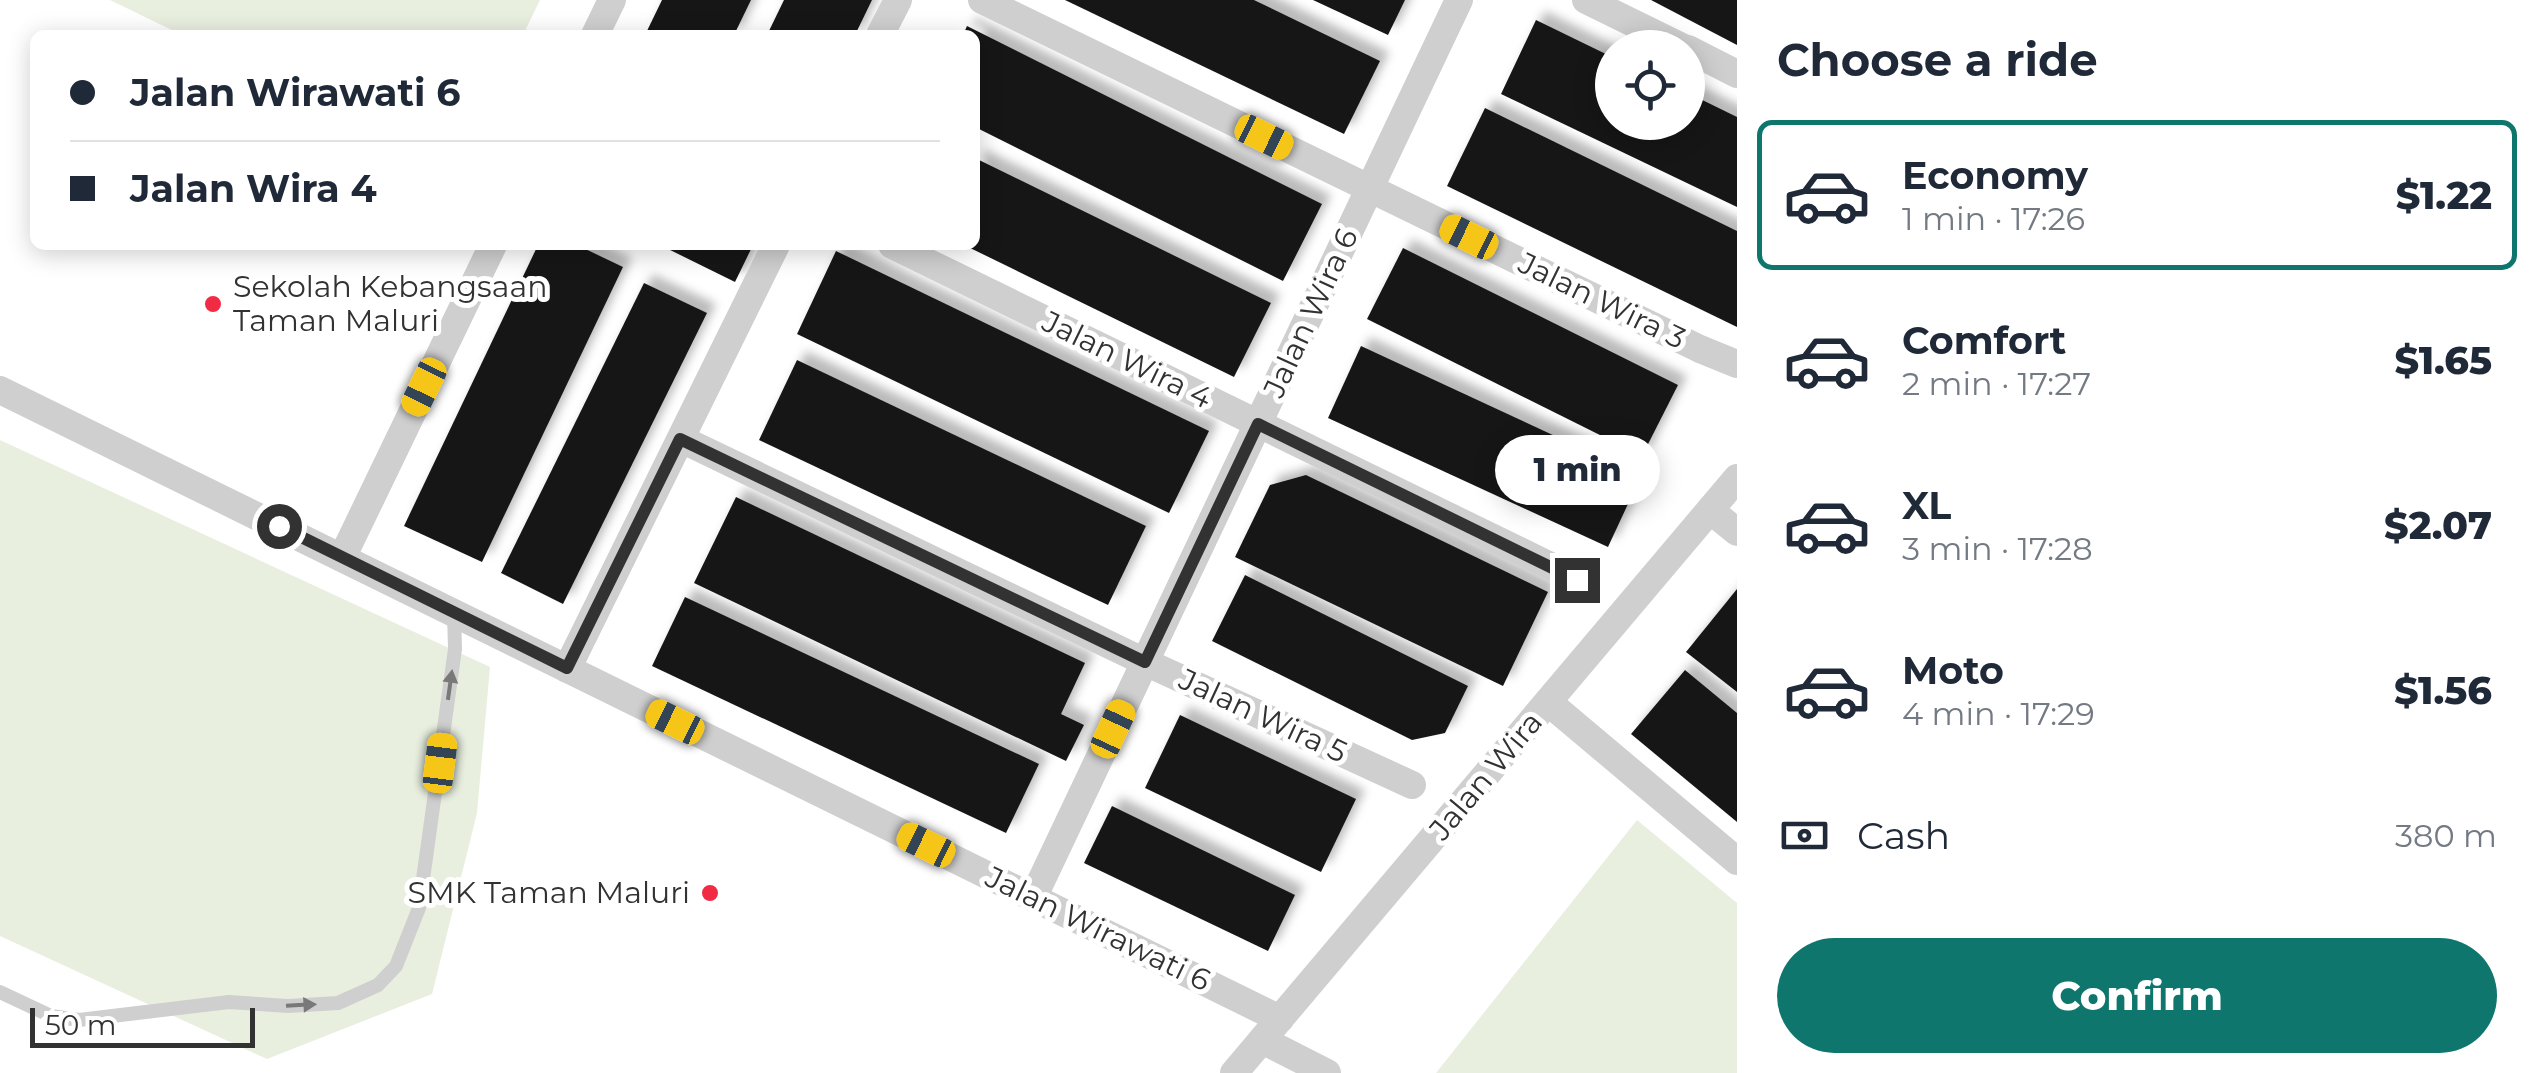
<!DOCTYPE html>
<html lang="en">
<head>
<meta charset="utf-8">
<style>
  :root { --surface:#fff; --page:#f6f6f7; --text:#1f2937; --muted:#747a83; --line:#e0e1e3; --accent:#0f766e }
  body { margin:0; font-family:Montserrat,sans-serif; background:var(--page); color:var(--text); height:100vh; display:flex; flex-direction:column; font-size:38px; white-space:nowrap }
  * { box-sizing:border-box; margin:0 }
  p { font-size:32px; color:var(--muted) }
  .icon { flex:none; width:55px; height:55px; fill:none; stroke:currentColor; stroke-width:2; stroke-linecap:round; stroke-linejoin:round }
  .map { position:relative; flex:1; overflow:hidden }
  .sheet { display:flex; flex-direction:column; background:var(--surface); width:800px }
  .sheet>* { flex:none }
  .banner { position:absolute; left:30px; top:30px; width:950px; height:220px; border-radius:15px; box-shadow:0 5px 25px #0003; display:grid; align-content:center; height:220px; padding:0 40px; background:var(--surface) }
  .buttons { position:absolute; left:1595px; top:30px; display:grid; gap:20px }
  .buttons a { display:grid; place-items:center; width:110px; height:110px; border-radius:50%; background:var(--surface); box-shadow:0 5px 25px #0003; font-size:50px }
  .scale { position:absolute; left:30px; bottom:25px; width:225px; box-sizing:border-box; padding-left:10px; border:5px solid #323232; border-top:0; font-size:28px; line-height:35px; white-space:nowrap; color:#323232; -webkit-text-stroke:8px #fff; paint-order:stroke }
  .end { position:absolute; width:45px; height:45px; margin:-22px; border:12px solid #323232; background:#fff; box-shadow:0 0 0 5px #fff }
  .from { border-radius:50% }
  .bubble { position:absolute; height:70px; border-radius:35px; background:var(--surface); box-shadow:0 5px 25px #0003; font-size:32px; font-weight:800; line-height:70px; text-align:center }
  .car { position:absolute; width:30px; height:60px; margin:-30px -15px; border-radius:12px; box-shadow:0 0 8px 2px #0007; background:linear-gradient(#f5c518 24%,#345 0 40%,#f5c518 0 76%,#345 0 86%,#f5c518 0) }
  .banner b { display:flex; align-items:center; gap:35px; height:95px; font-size:38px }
  .banner b+b { border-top:2px solid var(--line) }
  .banner i { width:25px; height:25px; background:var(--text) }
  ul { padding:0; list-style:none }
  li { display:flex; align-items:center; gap:30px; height:150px; margin:0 20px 15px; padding:0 20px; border:5px solid transparent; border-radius:15px }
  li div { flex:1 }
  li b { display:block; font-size:38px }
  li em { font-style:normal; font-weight:800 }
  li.on { border-color:var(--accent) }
  li>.icon { width:90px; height:90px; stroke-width:1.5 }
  h2 { padding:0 40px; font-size:45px; line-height:120px }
  .pay { display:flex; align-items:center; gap:25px; height:110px; padding:0 40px; font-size:38px }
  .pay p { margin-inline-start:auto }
  .button { display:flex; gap:20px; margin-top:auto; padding:20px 40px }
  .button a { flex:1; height:115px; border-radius:60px; background:var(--accent); color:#fff; font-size:40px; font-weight:800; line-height:115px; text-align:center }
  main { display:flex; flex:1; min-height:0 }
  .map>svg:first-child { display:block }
</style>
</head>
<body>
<main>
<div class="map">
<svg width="1737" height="1073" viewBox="0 0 1737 1073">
  <defs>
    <filter id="shadow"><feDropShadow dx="9" dy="-9" stdDeviation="5" flood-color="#0004"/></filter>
  </defs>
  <rect width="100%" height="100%" fill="#fff"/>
  <!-- green -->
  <g fill="#e8efdf">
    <path d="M110,0H540L523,35H182Z"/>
    <path d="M0,440L490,667L477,813L432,994L267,1059L0,936Z"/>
    <path d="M1637,820L1737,903V1073H1436Z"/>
  </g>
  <!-- building -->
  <g fill="#191919" filter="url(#shadow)">
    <path d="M662,0H751L734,35H645Z"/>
    <path d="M784,0H872L855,35H767Z"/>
    <path d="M1065,0H1254L1380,61L1344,134Z"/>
    <path d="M1313,0H1405L1388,35Z"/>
    <path d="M1651,0H1737V45Z"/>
    <path d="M1536,20L1612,57V122H1688V93L1737,117V207L1501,94Z"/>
    <path d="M967,26L1322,204L1283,281L975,127V35H963Z"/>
    <path d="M1485,108L1737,231V327L1447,186Z"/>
    <path d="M975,158L1271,303L1234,377L964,245H975Z"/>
    <path d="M538,245H577L623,267L482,562L404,526Z"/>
    <path d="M660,245H753L735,282Z"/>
    <path d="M1403,248L1678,385L1642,456L1367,319Z"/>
    <path d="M836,251L1209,431L1169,513L797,334Z"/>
    <path d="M644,283L707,313L563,604L501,573Z"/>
    <path d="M1361,346L1641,476L1608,547L1328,418Z"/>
    <path d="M797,360L1146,526L1108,605L759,440Z"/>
    <path d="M1306,475L1548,592L1503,686L1235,557L1270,485Z"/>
    <path d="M736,497L1085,663L1061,714L1084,725L1066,761L694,583Z"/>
    <path d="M1245,575L1468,686L1445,733L1412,740L1212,641Z"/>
    <path d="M1737,589V692L1686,652Z"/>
    <path d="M685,597L1039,764L1006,833L652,666Z"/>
    <path d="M1685,670L1737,713V822L1631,734Z"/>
    <path d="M1180,715L1356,799L1321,872L1145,788Z"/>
    <path d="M1112,806L1295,895L1268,951L1084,863Z"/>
  </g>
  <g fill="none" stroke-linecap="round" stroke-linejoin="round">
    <!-- service -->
    <path stroke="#cfcfcf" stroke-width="14" d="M0,992L51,1016L79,1020L229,1002L288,1006L338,1003L378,985L396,966L419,908L455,649L454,613"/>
    <!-- minor -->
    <g stroke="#cfcfcf" stroke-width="28">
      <path d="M982,0L1700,349L1737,364"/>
      <path d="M1586,0L1684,48"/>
      <path d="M595,35L612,0"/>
      <path d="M880,35L898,0"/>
      <path d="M1688,49L1737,74"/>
      <path d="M892,245L1577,579"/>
      <path d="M0,390L1280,1019"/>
      <path d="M681,439L1145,662L1412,785"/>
      <path d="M1710,510L1737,532"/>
      <path d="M342,558L493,245"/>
      <path d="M567,669L776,245"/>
      <path d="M1548,702L1737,861"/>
      <path d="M1033,898L1459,0"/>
      <path d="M1262,1040L1327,1073"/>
      <path d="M1234,1073L1737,478"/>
    </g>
  </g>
  <!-- one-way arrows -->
  <defs><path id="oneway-solid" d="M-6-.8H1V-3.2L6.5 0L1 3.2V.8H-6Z" transform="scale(2.5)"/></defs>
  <g fill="#797979">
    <use href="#oneway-solid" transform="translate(450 685) rotate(-82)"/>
    <use href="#oneway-solid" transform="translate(301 1005) rotate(-3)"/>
  </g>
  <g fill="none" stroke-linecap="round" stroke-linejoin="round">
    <!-- route -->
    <path stroke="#323232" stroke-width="12" d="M279,526L567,668L680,439L1145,662L1258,424L1577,580"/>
  </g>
  <!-- markers -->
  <g fill="#f12b43" stroke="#fff" stroke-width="4">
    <circle cx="213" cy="304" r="10"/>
    <circle cx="710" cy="893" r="10"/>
  </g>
  <g text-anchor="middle" stroke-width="10" stroke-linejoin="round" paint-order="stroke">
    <!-- poi labels -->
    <g font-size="30" fill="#323232" stroke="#fff" text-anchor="start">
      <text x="233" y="297">Sekolah Kebangsaan<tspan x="233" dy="34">Taman Maluri</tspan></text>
      <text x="690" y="903" text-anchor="end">SMK Taman Maluri</text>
    </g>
    <!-- street labels -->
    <g font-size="30" fill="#323232" stroke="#fff">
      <text transform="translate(1602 301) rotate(26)" y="10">Jalan Wira 3</text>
      <text transform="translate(1311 313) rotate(-65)" y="10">Jalan Wira 6</text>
      <text transform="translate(1127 360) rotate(26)" y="10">Jalan Wira 4</text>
      <text transform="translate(1263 716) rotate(25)" y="10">Jalan Wira 5</text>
      <text transform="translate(1486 776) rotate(-50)" y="10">Jalan Wira</text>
      <text transform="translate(1098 929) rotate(26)" y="10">Jalan Wirawati 6</text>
    </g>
  </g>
</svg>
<div class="buttons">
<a><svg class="icon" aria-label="locate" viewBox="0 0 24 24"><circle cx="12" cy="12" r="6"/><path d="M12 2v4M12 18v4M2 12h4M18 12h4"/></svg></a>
</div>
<div class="scale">50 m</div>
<i class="end from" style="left:279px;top:526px"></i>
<i class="end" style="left:1577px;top:580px"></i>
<div class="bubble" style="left:1495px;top:435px;width:165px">1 min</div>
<i class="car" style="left:1264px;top:137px;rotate:116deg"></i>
<i class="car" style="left:1469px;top:237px;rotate:296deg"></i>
<i class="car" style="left:424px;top:387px;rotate:206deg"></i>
<i class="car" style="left:675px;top:722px;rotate:296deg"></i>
<i class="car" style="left:1113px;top:729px;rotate:25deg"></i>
<i class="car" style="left:440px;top:763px;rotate:7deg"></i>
<i class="car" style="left:926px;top:845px;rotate:296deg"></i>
<div class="banner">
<b><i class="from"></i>Jalan Wirawati 6</b>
<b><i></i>Jalan Wira 4</b>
</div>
</div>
<section class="sheet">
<h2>Choose a ride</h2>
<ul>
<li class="on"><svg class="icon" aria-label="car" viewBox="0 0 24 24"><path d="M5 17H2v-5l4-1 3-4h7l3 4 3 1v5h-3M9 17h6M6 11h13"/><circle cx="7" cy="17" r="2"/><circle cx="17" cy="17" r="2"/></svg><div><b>Economy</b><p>1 min · 17:26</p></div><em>$1.22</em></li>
<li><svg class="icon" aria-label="car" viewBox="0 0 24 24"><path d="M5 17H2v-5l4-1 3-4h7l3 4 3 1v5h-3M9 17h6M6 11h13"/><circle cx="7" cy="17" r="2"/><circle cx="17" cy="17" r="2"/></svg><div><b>Comfort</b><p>2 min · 17:27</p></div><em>$1.65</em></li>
<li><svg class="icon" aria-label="car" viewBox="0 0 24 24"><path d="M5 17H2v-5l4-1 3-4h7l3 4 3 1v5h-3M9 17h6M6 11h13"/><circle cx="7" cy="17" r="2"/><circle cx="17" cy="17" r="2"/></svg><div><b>XL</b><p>3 min · 17:28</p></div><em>$2.07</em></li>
<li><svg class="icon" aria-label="car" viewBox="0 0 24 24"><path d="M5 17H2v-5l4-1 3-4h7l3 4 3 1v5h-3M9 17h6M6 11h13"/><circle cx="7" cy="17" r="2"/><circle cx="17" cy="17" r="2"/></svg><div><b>Moto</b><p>4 min · 17:29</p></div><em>$1.56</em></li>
</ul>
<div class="pay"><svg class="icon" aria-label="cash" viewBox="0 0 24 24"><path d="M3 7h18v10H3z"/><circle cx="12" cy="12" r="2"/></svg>Cash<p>380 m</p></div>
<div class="button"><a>Confirm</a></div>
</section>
</main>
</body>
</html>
